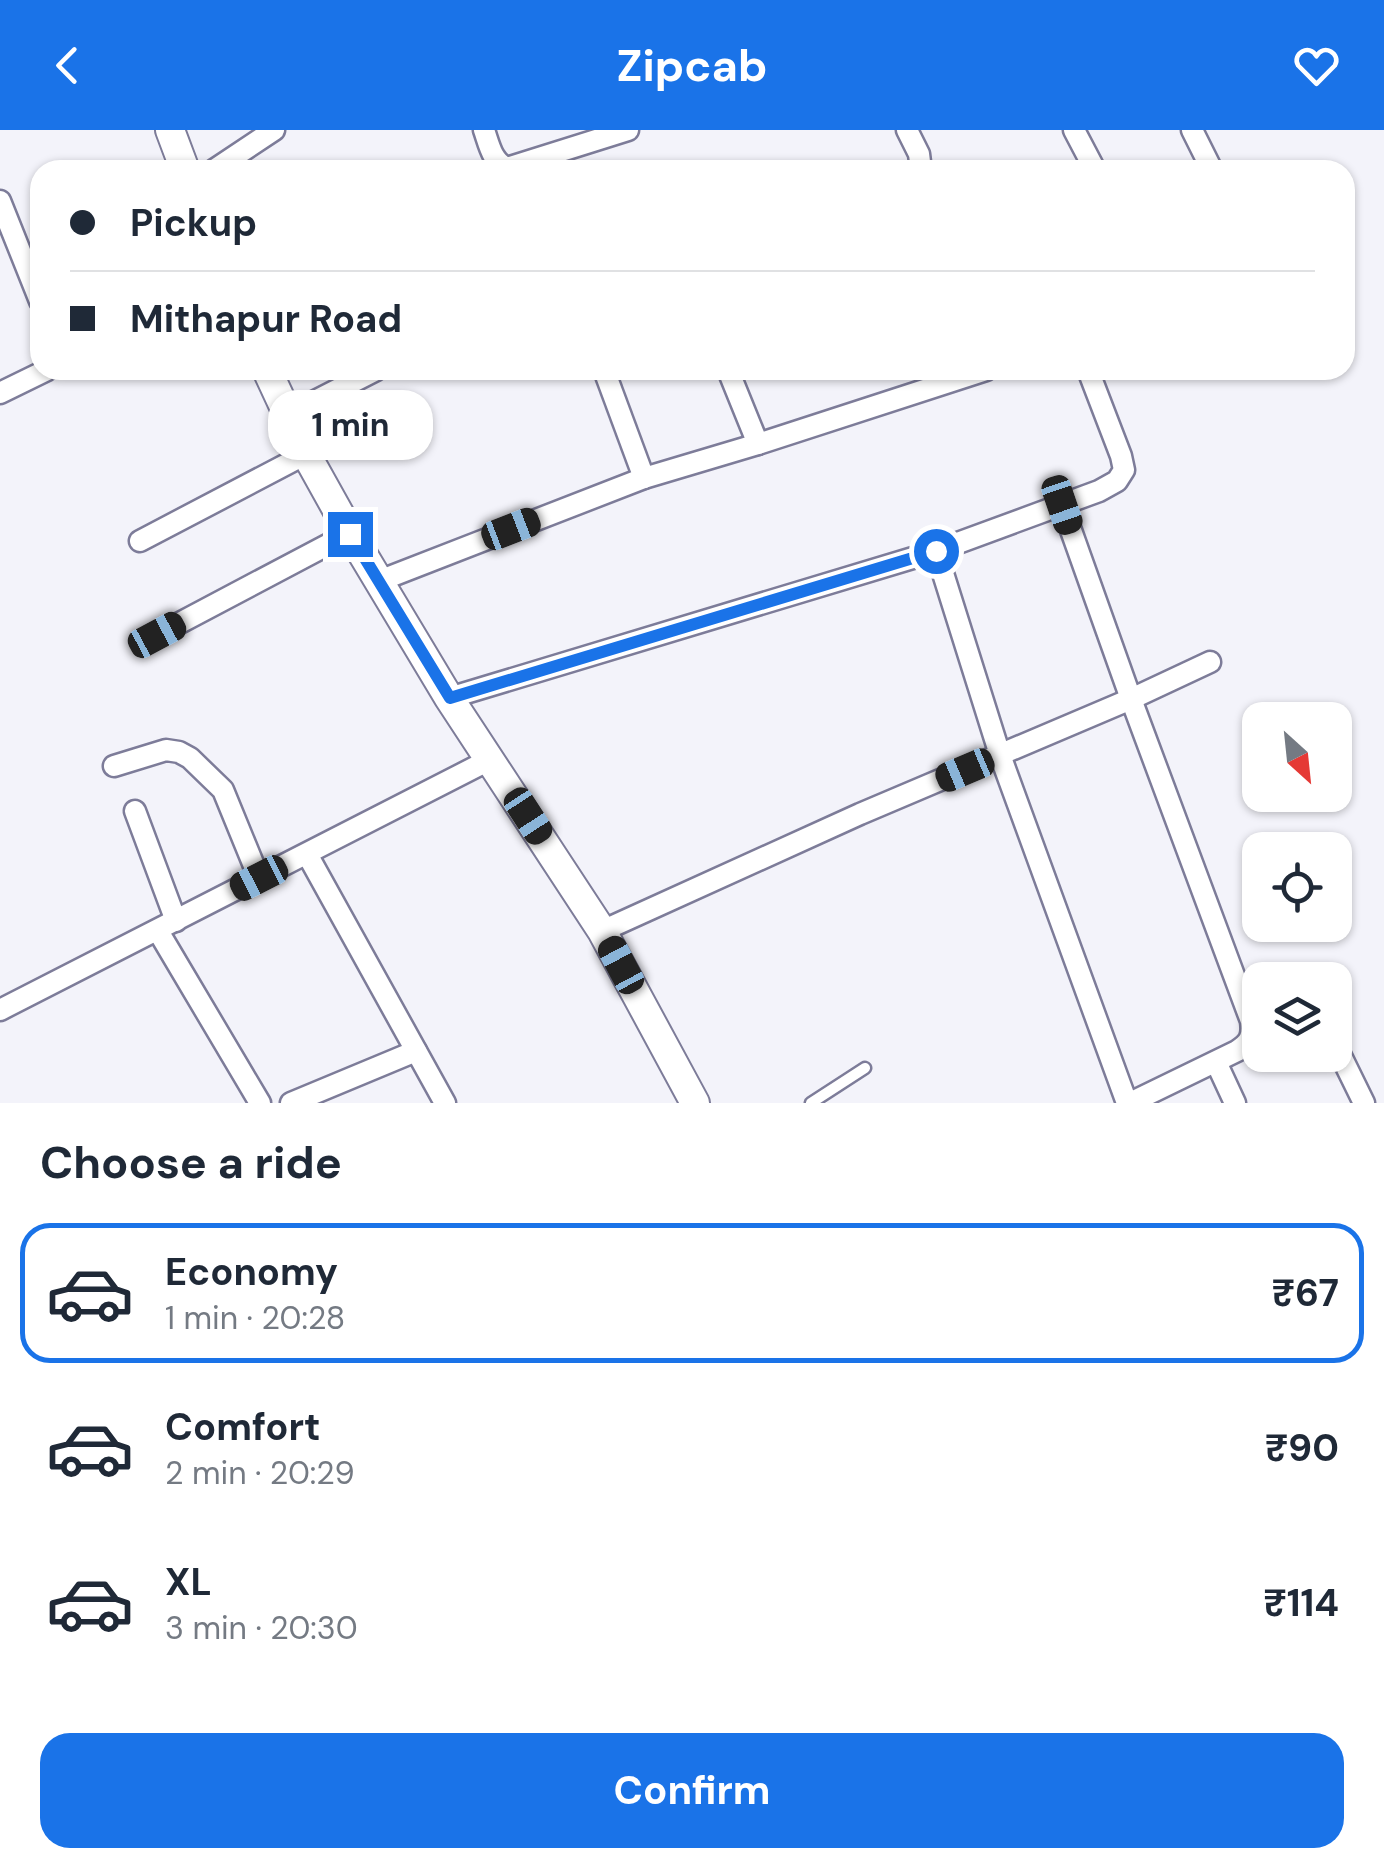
<!DOCTYPE html>
<html lang="en">
<head>
<meta charset="utf-8">
<style>
  :root { --surface:#fff; --page:#f2f2f3; --text:#1f2937; --muted:#747a83; --line:#e0e1e3; --accent:#1a73e8 }
  body { margin:0; font-family:"DM Sans",sans-serif; background:var(--page); color:var(--text); height:100vh; display:flex; flex-direction:column; font-size:38px; white-space:nowrap }
  * { box-sizing:border-box; margin:0 }
  p { font-size:32px; color:var(--muted) }
  .icon { flex:none; width:55px; height:55px; fill:none; stroke:currentColor; stroke-width:2; stroke-linecap:round; stroke-linejoin:round }
  .map { position:relative; height:973px; overflow:hidden }
  .details { display:flex; flex-direction:column; background:var(--surface); flex:1 }
  .details>* { flex:none }
  .hud { position:absolute; left:30px; top:30px; width:1325px; height:220px; border-radius:30px; box-shadow:0 2px 8px #0004; display:grid; align-content:center; height:220px; padding:0 40px; background:var(--surface) }
  .needle { width:65px; rotate:153deg }
  .tools { position:absolute; left:1242px; top:572px; display:grid; gap:20px }
  .tools a { display:grid; place-items:center; width:110px; height:110px; border-radius:20px; background:var(--surface); box-shadow:0 2px 8px #0004; font-size:50px }
  .end { position:absolute; width:45px; height:45px; margin:-22px; border:12px solid #1a73e8; background:#fff; box-shadow:0 0 0 5px #fff }
  .from { border-radius:50% }
  .bubble { position:absolute; height:70px; border-radius:30px; background:var(--surface); box-shadow:0 2px 8px #0004; font-size:32px; font-weight:700; line-height:70px; text-align:center }
  .car { position:absolute; width:30px; height:60px; margin:-30px -15px; border-radius:12px; box-shadow:0 0 8px 2px #0007; background:linear-gradient(#222 24%,#8ab4d8 0 40%,#222 0 76%,#8ab4d8 0 86%,#222 0) }
  .hud b { display:flex; align-items:center; gap:35px; height:95px; font-size:38px }
  .hud b+b { border-top:2px solid var(--line) }
  .hud i { width:25px; height:25px; background:var(--text) }
  ul { padding:0; list-style:none }
  li { display:flex; align-items:center; gap:30px; height:140px; margin:0 20px 15px; padding:0 20px; border:5px solid transparent; border-radius:30px }
  li div { flex:1 }
  li b { display:block; font-size:38px }
  li em { font-style:normal; font-weight:700 }
  li.current { border-color:var(--accent) }
  li>.icon { width:90px; height:90px; stroke-width:1.5 }
  h2 { padding:0 40px; font-size:45px; line-height:120px }
  .primary-button { display:flex; gap:20px; margin-top:auto; padding:20px 40px }
  .primary-button a { flex:1; height:115px; border-radius:30px; background:var(--accent); color:#fff; font-size:40px; font-weight:700; line-height:115px; text-align:center }
  header { display:flex; justify-content:space-between; align-items:center; height:130px; padding:0 40px; background:var(--accent); color:#fff; font-size:45px; font-weight:700 }
  .map>svg:first-child { display:block }
</style>
</head>
<body>
<header><svg class="icon" aria-label="back" viewBox="0 0 24 24"><path d="M15 5l-7 7 7 7"/></svg>Zipcab<svg class="icon" aria-label="heart" viewBox="0 0 24 24"><path d="M12 20l-8-8c-3-5 5-10 8-4 3-6 11-1 8 4z"/></svg></header>
<div class="map">
<svg width="1384" height="973" viewBox="0 0 1384 973">
  <rect width="100%" height="100%" fill="#f3f3fa"/>
  <g fill="none" stroke-linecap="round" stroke-linejoin="round">
    <defs>
      <path id="service" d="M811,973L865,938"/>
      <g id="minor">
        <path d="M484,0C489,14 492,32 507,38L628,0"/>
        <path d="M907,0L919,24L921,40"/>
        <path d="M1074,0L1095,40"/>
        <path d="M1192,0L1212,40"/>
        <path d="M214,40L274,0"/>
        <path d="M0,71L40,171"/>
        <path d="M604,240L644,348"/>
        <path d="M728,240L758,314"/>
        <path d="M0,263L47,240"/>
        <path d="M288,285L376,240"/>
        <path d="M1062,375L1131,569L1251,891C1253,907 1250,912 1237,921L1130,973"/>
        <path d="M140,411L306,324"/>
        <path d="M936,421L1000,625L1127,973"/>
        <path d="M379,451L644,348L758,314L986,240"/>
        <path d="M157,505L350,403"/>
        <path d="M449,568L936,421L1099,361L1117,351L1124,340L1121,326L1088,240"/>
        <path d="M114,636L166,620L179,622L190,628L223,660L259,748"/>
        <path d="M135,681L176,791"/>
        <path d="M307,724L445,973"/>
        <path d="M158,801L260,973"/>
        <path d="M602,801L860,684L1131,569L1210,532"/>
        <path d="M0,880L491,629"/>
        <path d="M1340,924L1364,973"/>
        <path d="M1216,932L1235,973"/>
        <path d="M291,973L416,921"/>
      </g>
      <g id="tertiary">
        <path d="M170,0L185,40"/>
        <path d="M267,240L306,324L350,403L449,568L602,801L695,973"/>
      </g>
    </defs>
    <!-- service casing -->
    <use href="#service" stroke="#7d7c99" stroke-width="15"/>
    <!-- minor casing -->
    <use href="#minor" stroke="#7d7c99" stroke-width="25"/>
    <!-- tertiary casing -->
    <use href="#tertiary" stroke="#7d7c99" stroke-width="32"/>
    <!-- service -->
    <use href="#service" stroke="#fff" stroke-width="10"/>
    <!-- minor -->
    <use href="#minor" stroke="#fff" stroke-width="20"/>
    <!-- tertiary -->
    <use href="#tertiary" stroke="#fff" stroke-width="28"/>
  </g>
  <g fill="none" stroke-linecap="round" stroke-linejoin="round">
    <!-- route -->
    <path stroke="#1a73e8" stroke-width="12" d="M350,404L450,568L936,421"/>
  </g>
</svg>
<div class="tools">
<a><svg class="needle" viewBox="-14 -14 28 28"><path d="M0-13l5 13h-10z" fill="#e53935"/><path d="M0 13l5-13h-10z" fill="#747a83"/></svg></a>
<a><svg class="icon" aria-label="locate" viewBox="0 0 24 24"><circle cx="12" cy="12" r="6"/><path d="M12 2v4M12 18v4M2 12h4M18 12h4"/></svg></a>
<a><svg class="icon" aria-label="layers" viewBox="0 0 24 24"><path d="M12 4l9 5-9 5-9-5zM3 14l9 5 9-5"/></svg></a>
</div>
<i class="end from" style="left:936px;top:421px"></i>
<i class="end" style="left:350px;top:404px"></i>
<div class="bubble" style="left:268px;top:260px;width:165px">1 min</div>
<i class="car" style="left:1062px;top:375px;rotate:161deg"></i>
<i class="car" style="left:511px;top:399px;rotate:69deg"></i>
<i class="car" style="left:157px;top:505px;rotate:62deg"></i>
<i class="car" style="left:965px;top:640px;rotate:247deg"></i>
<i class="car" style="left:528px;top:686px;rotate:147deg"></i>
<i class="car" style="left:259px;top:748px;rotate:243deg"></i>
<i class="car" style="left:621px;top:835px;rotate:332deg"></i>
<div class="hud">
<b><i class="from"></i>Pickup</b>
<b><i></i>Mithapur Road</b>
</div>
</div>
<section class="details">
<h2>Choose a ride</h2>
<ul>
<li class="current"><svg class="icon" aria-label="car" viewBox="0 0 24 24"><path d="M5 17H2v-5l4-1 3-4h7l3 4 3 1v5h-3M9 17h6M6 11h13"/><circle cx="7" cy="17" r="2"/><circle cx="17" cy="17" r="2"/></svg><div><b>Economy</b><p>1 min · 20:28</p></div><em>₹67</em></li>
<li><svg class="icon" aria-label="car" viewBox="0 0 24 24"><path d="M5 17H2v-5l4-1 3-4h7l3 4 3 1v5h-3M9 17h6M6 11h13"/><circle cx="7" cy="17" r="2"/><circle cx="17" cy="17" r="2"/></svg><div><b>Comfort</b><p>2 min · 20:29</p></div><em>₹90</em></li>
<li><svg class="icon" aria-label="car" viewBox="0 0 24 24"><path d="M5 17H2v-5l4-1 3-4h7l3 4 3 1v5h-3M9 17h6M6 11h13"/><circle cx="7" cy="17" r="2"/><circle cx="17" cy="17" r="2"/></svg><div><b>XL</b><p>3 min · 20:30</p></div><em>₹114</em></li>
</ul>
<div class="primary-button"><a>Confirm</a></div>
</section>
</body>
</html>
